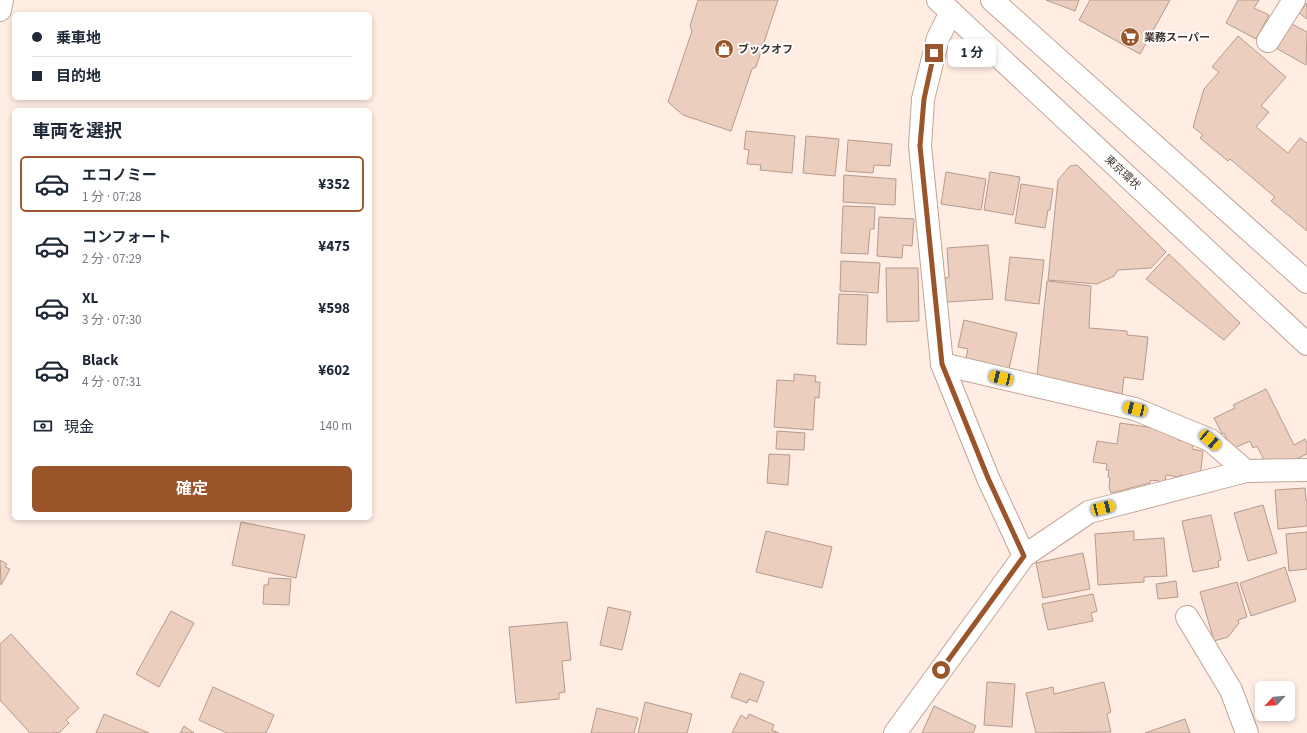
<!DOCTYPE html>
<html lang="ja">
<head>
<meta charset="utf-8">
<style>
  :root { --surface:#fff; --page:#f2f2f3; --text:#1f2937; --muted:#747a83; --line:#e0e1e3; --accent:#9b552b }
  body { margin:0; font-family:"Source Sans 3","Noto Sans JP",sans-serif; background:var(--page); color:var(--text); height:100vh; display:flex; flex-direction:column; font-size:15px; white-space:nowrap }
  * { box-sizing:border-box; margin:0 }
  p { font-size:13px; color:var(--muted) }
  .icon { flex:none; width:22px; height:22px; fill:none; stroke:currentColor; stroke-width:2; stroke-linecap:round; stroke-linejoin:round }
  .map { position:relative; flex:1; overflow:hidden }
  .panel { position:absolute; left:12px; top:108px; width:360px; height:412px; display:flex; flex-direction:column; background:var(--surface); border-radius:6px; box-shadow:0 2px 6px #0003 }
  .panel>* { flex:none }
  .top-card { position:absolute; left:12px; top:12px; width:360px; height:88px; border-radius:6px; box-shadow:0 2px 6px #0003; display:grid; align-content:center; height:88px; padding:0 20px; background:var(--surface) }
  .needle { width:26px; rotate:244deg }
  .buttons { position:absolute; left:1255px; top:681px; display:grid; gap:8px }
  .buttons a { display:grid; place-items:center; width:40px; height:40px; border-radius:6px; background:var(--surface); box-shadow:0 2px 6px #0003; font-size:20px }
  .end { position:absolute; width:18px; height:18px; margin:-9px; border:5px solid #9b552b; background:#fff; box-shadow:0 0 0 2px #fff }
  .from { border-radius:50% }
  .bubble { position:absolute; height:28px; border-radius:6px; background:var(--surface); box-shadow:0 2px 6px #0003; font-size:13px; font-weight:700; line-height:28px; text-align:center }
  .car { position:absolute; width:12px; height:24px; margin:-12px -6px; border-radius:5px; box-shadow:0 0 3px 1px #0007; background:linear-gradient(#f5c518 24%,#345 0 40%,#f5c518 0 76%,#345 0 86%,#f5c518 0) }
  .top-card b { display:flex; align-items:center; gap:14px; height:38px; font-size:15px }
  .top-card b+b { border-top:1px solid var(--line) }
  .top-card i { width:10px; height:10px; background:var(--text) }
  ul { padding:0; list-style:none }
  li { display:flex; align-items:center; gap:12px; height:56px; margin:0 8px 6px; padding:0 12px; border:2px solid transparent; border-radius:6px }
  li div { flex:1 }
  li b { display:block; font-size:15px }
  li em { font-style:normal; font-weight:700 }
  li.current { border-color:var(--accent) }
  li>.icon { width:36px; height:36px; stroke-width:1.5 }
  h2 { padding:0 20px; font-size:18px; line-height:48px }
  .pay { display:flex; align-items:center; gap:10px; height:44px; padding:0 20px; font-size:15px }
  .pay p { margin-inline-start:auto }
  .button { display:flex; gap:8px; margin-top:auto; padding:8px 20px }
  .button a { flex:1; height:46px; border-radius:6px; background:var(--accent); color:#fff; font-size:16px; font-weight:700; line-height:46px; text-align:center }
  .map>svg:first-child { display:block }
</style>
</head>
<body>
<div class="map">
<svg width="1307" height="733" viewBox="0 0 1307 733">
  <rect width="100%" height="100%" fill="#ffece3"/>
  <!-- building -->
  <g fill="#eccebe" stroke="#b69a8b">
    <path d="M698,0H778L756,67L752,69L731,131L683,115L668,102L692,31L690,26Z"/>
    <path d="M1046,0H1079L1075,11Z"/>
    <path d="M1090,0H1170L1140,54L1079,20Z"/>
    <path d="M1238,0H1259L1254,8L1269,15L1256,39L1226,23Z"/>
    <path d="M1307,3V19L1299,13Z"/>
    <path d="M1290,23L1307,32L1306,65L1276,48Z"/>
    <path d="M1238,36L1286,77L1261,106L1269,112L1256,127L1288,153L1300,138L1307,143V231L1271,201L1275,197L1230,159L1228,161L1200,138L1203,135L1193,127L1204,89L1219,72L1212,67Z"/>
    <path d="M746,131L795,136L792,173L760,170L761,165L747,164L749,150L744,149Z"/>
    <path d="M806,136L839,139L835,176L803,173Z"/>
    <path d="M848,140L892,144L890,166L874,165L873,173L846,171Z"/>
    <path d="M1077,165L1166,252L1151,268L1118,270L1114,276L1097,284L1048,280L1058,180L1070,166Z"/>
    <path d="M946,172L986,179L981,210L941,204Z"/>
    <path d="M990,172L1020,177L1013,215L984,210Z"/>
    <path d="M844,175L896,179L895,205L843,202Z"/>
    <path d="M1021,184L1053,189L1050,210H1048L1045,228L1015,223Z"/>
    <path d="M843,206L875,207L874,229H870L868,254L841,253Z"/>
    <path d="M879,217L914,219L912,246L903,245L902,258L877,256Z"/>
    <path d="M988,245L993,299L947,302L945,278L949,277L947,248Z"/>
    <path d="M1169,254L1240,323L1224,340L1146,279Z"/>
    <path d="M1010,257L1044,260L1039,304L1005,300Z"/>
    <path d="M841,261L880,263L878,293L840,291Z"/>
    <path d="M886,268H918L919,321L887,322Z"/>
    <path d="M1047,281L1091,286L1089,328L1127,331V335L1148,337L1143,380L1124,377L1122,394L1037,375Z"/>
    <path d="M839,294L868,295L866,345L837,344Z"/>
    <path d="M964,320L1017,333L1009,369L966,358L968,349L958,347Z"/>
    <path d="M794,374L816,376L815,382H820L819,398L815,397L813,430L774,427L777,380L794,381Z"/>
    <path d="M1266,389L1294,445L1305,439L1307,443V454L1294,460L1265,462L1257,446L1253,448L1250,441L1232,449L1224,433L1222,434L1214,418L1235,408L1233,405Z"/>
    <path d="M1120,423L1161,429L1178,436V440L1193,442L1192,449L1203,451L1200,478L1180,475L1179,477L1166,475L1165,482L1151,480L1150,483L1111,493L1109,487L1110,478L1108,477L1109,470H1106L1107,464L1093,462L1097,441L1117,444Z"/>
    <path d="M777,431L805,433L804,450L776,449Z"/>
    <path d="M769,454L790,455L788,485L767,483Z"/>
    <path d="M1305,488L1306,500H1307V526L1278,529L1275,490Z"/>
    <path d="M1263,505L1277,553L1248,561L1234,513Z"/>
    <path d="M1211,515L1221,560L1218,561L1219,567L1193,572L1182,521Z"/>
    <path d="M241,522L305,535L296,578L232,565Z"/>
    <path d="M766,531L832,547L822,588L756,572Z"/>
    <path d="M1134,531V540L1164,538L1167,576L1144,577V582L1098,585L1095,534Z"/>
    <path d="M1307,532V569L1289,571L1286,534Z"/>
    <path d="M1083,553L1090,589L1043,598L1036,563Z"/>
    <path d="M0,560L7,564L5,567L10,569L1,585Z"/>
    <path d="M1285,567L1296,601L1251,616L1240,583Z"/>
    <path d="M269,578L291,579L289,605L263,604L264,585H268Z"/>
    <path d="M1176,581L1178,597L1158,599L1156,584Z"/>
    <path d="M1237,582L1247,617L1238,620L1239,623L1228,637L1214,641L1200,592Z"/>
    <path d="M1093,594L1097,611L1091,613L1093,621L1048,630L1042,604Z"/>
    <path d="M608,607L631,612L622,650L600,645Z"/>
    <path d="M171,611L194,623L159,687L136,674Z"/>
    <path d="M567,622L571,660L562,661L565,692L559,693V699L516,703L509,627Z"/>
    <path d="M11,634L79,708L66,720L69,723L59,733L54,732L53,733H30L0,700V644Z"/>
    <path d="M740,673L764,682L757,702L749,699L747,703L731,697Z"/>
    <path d="M987,682L1015,684L1012,727L984,725Z"/>
    <path d="M1104,682L1111,712L1107,714L1111,732L1036,733L1026,693L1053,687L1054,694Z"/>
    <path d="M213,687L274,715L266,733H227L199,720Z"/>
    <path d="M645,702L692,714L687,733H638Z"/>
    <path d="M934,706L976,726L973,733H922Z"/>
    <path d="M597,708L638,718L634,733H591Z"/>
    <path d="M104,714L149,733H96Z"/>
    <path d="M749,714L774,725L772,730L779,733H732L741,715L747,719Z"/>
    <path d="M1185,719L1190,733H1145Z"/>
    <path d="M184,726L194,733H180Z"/>
  </g>
  <g fill="none" stroke-linecap="round" stroke-linejoin="round">
    <defs>
      <g id="minor">
        <path d="M0,10L2,0"/>
        <path d="M951,12L938,38L923,99L920,146L942,364L988,478L1024,556"/>
        <path d="M1268,41L1294,0"/>
        <path d="M942,364L1135,409L1210,440L1246,471"/>
        <path d="M1187,617L1231,690L1247,733"/>
        <path d="M895,733L1024,556L1089,512L1246,471L1307,470"/>
      </g>
      <g id="highway">
        <path d="M938,0L1307,344"/>
        <path d="M992,0L1307,282"/>
      </g>
    </defs>
    <!-- minor casing -->
    <use href="#minor" stroke="#c2a596" stroke-width="24"/>
    <!-- highway casing -->
    <use href="#highway" stroke="#c2a596" stroke-width="24"/>
    <!-- minor -->
    <use href="#minor" stroke="#fff" stroke-width="22"/>
    <!-- highway -->
    <use href="#highway" stroke="#fff" stroke-width="22"/>
  </g>
  <g fill="none" stroke-linecap="round" stroke-linejoin="round">
    <!-- route -->
    <path stroke="#9b552b" stroke-width="5" d="M934,53L924,99L920,146L942,364L988,478L1024,556L941,670"/>
  </g>
  <!-- icons -->
  <defs>
    <symbol id="supermarket-disc" viewBox="-11 -11 22 22"><circle r="9.5" fill="#9b552b" stroke="#fff"/><path d="M-6-5.5h2.5l.6 2H6L4.5 2H-2.5L-4.4-4H-6ZM-1.5 3.2a1.3 1.3 0 1 0 .1 0ZM3 3.2a1.3 1.3 0 1 0 .1 0Z" fill="#fff"/></symbol>
    <symbol id="shop-disc" viewBox="-11 -11 22 22"><circle r="9.5" fill="#9b552b" stroke="#fff"/><path d="M-5-2.5h2.3a2.7 3.5 0 0 1 5.4 0H5L5.5 6h-11ZM-1.5-2.5h3a1.5 2.3 0 0 0-3 0Z" fill="#fff"/></symbol>
  </defs>
  <g fill-rule="evenodd">
    <use href="#supermarket-disc" x="1119" y="26" width="22" height="22"/>
    <use href="#shop-disc" x="713" y="38" width="22" height="22"/>
  </g>
  <g text-anchor="middle" stroke-width="3.5" stroke-linejoin="round" paint-order="stroke">
    <!-- poi labels -->
    <g font-size="11" font-weight="bold" fill="#41352f" stroke="#fff" text-anchor="start">
      <text x="1144" y="41">業務スーパー</text>
      <text x="738" y="53">ブックオフ</text>
    </g>
    <!-- street labels -->
    <g font-size="11" fill="#41352f" stroke="#fff">
      <text transform="translate(1123 172) rotate(43)" y="4">東京環状</text>
    </g>
  </g>
</svg>
<div class="buttons">
<a><svg class="needle" viewBox="-14 -14 28 28"><path d="M0-13l5 13h-10z" fill="#e53935"/><path d="M0 13l5-13h-10z" fill="#747a83"/></svg></a>
</div>
<i class="end from" style="left:941px;top:670px"></i>
<i class="end" style="left:934px;top:53px"></i>
<div class="bubble" style="left:948px;top:39px;width:48px">1 分</div>
<i class="car" style="left:1001px;top:378px;rotate:283deg"></i>
<i class="car" style="left:1135px;top:409px;rotate:283deg"></i>
<i class="car" style="left:1210px;top:440px;rotate:131deg"></i>
<i class="car" style="left:1103px;top:508px;rotate:75deg"></i>
<div class="top-card">
<b><i class="from"></i>乗車地</b>
<b><i></i>目的地</b>
</div>
<section class="panel">
<h2>車両を選択</h2>
<ul>
<li class="current"><svg class="icon" aria-label="car" viewBox="0 0 24 24"><path d="M5 17H2v-5l4-1 3-4h7l3 4 3 1v5h-3M9 17h6M6 11h13"/><circle cx="7" cy="17" r="2"/><circle cx="17" cy="17" r="2"/></svg><div><b>エコノミー</b><p>1 分 · 07:28</p></div><em>¥352</em></li>
<li><svg class="icon" aria-label="car" viewBox="0 0 24 24"><path d="M5 17H2v-5l4-1 3-4h7l3 4 3 1v5h-3M9 17h6M6 11h13"/><circle cx="7" cy="17" r="2"/><circle cx="17" cy="17" r="2"/></svg><div><b>コンフォート</b><p>2 分 · 07:29</p></div><em>¥475</em></li>
<li><svg class="icon" aria-label="car" viewBox="0 0 24 24"><path d="M5 17H2v-5l4-1 3-4h7l3 4 3 1v5h-3M9 17h6M6 11h13"/><circle cx="7" cy="17" r="2"/><circle cx="17" cy="17" r="2"/></svg><div><b>XL</b><p>3 分 · 07:30</p></div><em>¥598</em></li>
<li><svg class="icon" aria-label="car" viewBox="0 0 24 24"><path d="M5 17H2v-5l4-1 3-4h7l3 4 3 1v5h-3M9 17h6M6 11h13"/><circle cx="7" cy="17" r="2"/><circle cx="17" cy="17" r="2"/></svg><div><b>Black</b><p>4 分 · 07:31</p></div><em>¥602</em></li>
</ul>
<div class="pay"><svg class="icon" aria-label="cash" viewBox="0 0 24 24"><path d="M3 7h18v10H3z"/><circle cx="12" cy="12" r="2"/></svg>現金<p>140 m</p></div>
<div class="button"><a>確定</a></div>
</section>
</div>
</body>
</html>
